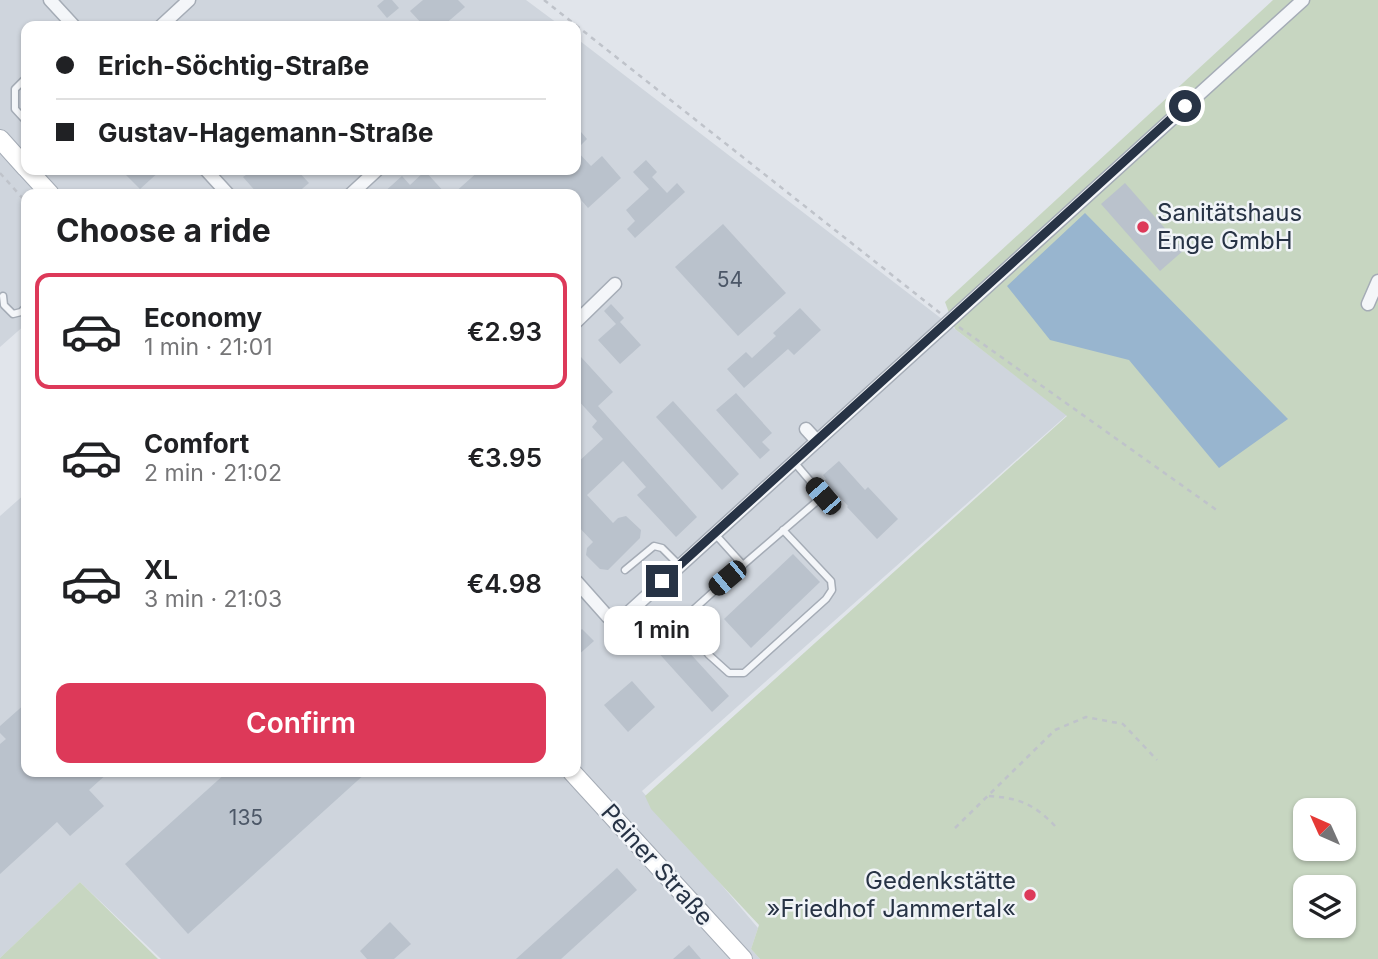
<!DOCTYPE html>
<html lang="en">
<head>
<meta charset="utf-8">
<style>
  :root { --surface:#fff; --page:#f2f2f2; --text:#202124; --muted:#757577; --line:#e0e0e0; --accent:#dd3959 }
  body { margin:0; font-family:Inter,sans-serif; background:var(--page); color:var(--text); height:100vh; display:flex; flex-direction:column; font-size:26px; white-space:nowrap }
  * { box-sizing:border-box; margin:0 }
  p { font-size:23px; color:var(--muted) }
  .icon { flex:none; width:38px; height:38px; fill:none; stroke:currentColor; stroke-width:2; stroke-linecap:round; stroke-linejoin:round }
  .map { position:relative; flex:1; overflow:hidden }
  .panel { position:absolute; left:21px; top:189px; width:560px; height:588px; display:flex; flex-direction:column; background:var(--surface); border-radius:14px; box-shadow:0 2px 5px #0004 }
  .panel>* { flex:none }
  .hud { position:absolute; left:21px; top:21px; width:560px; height:154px; border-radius:14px; box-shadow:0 2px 5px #0004; display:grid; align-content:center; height:154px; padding:0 35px; background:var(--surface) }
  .needle { width:46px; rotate:315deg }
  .tools { position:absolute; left:1293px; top:798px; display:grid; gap:14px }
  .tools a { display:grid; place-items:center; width:63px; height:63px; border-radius:14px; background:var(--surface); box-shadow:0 2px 5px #0004; font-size:35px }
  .end { position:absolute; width:32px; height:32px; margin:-16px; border:9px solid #273345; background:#fff; box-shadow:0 0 0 4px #fff }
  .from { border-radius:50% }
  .bubble { position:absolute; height:49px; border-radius:14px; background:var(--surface); box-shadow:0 2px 5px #0004; font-size:23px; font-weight:600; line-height:49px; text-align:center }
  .car { position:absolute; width:21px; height:42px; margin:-21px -10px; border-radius:9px; box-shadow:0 0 5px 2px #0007; background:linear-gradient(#222 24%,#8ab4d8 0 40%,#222 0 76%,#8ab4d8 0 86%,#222 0) }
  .hud b { display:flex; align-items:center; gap:24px; height:66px; font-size:26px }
  .hud b+b { border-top:2px solid var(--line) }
  .hud i { width:18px; height:18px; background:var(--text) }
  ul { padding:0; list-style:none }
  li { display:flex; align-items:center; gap:21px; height:116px; margin:0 14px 10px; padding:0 21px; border:4px solid transparent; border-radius:14px }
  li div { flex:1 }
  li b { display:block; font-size:26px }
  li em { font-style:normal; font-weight:600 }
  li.current { border-color:var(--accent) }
  li>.icon { width:63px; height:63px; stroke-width:1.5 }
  h2 { padding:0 35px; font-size:32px; line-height:84px }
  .cta { display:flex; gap:14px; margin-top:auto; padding:14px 35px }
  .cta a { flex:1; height:80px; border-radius:14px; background:var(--accent); color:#fff; font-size:28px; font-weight:600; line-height:80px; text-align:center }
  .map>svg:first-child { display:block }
</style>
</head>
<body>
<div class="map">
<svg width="1378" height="959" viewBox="0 0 1378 959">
  <rect width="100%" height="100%" fill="#e1e5eb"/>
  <!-- built -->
  <path fill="#cfd5dd" d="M0,0H526L561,26H26V170H576V38L1067,415L642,791L758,928L751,949L760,959H161L80,882L0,958V516L26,493V772H576V194H26V324L0,347Z"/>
  <!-- green -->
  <g fill="#c7d6c1" fill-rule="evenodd">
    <path d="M1273,0H1378V959H760L751,949L759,925L651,809L645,796L1067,416L955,329L945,302ZM1306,810H1344V849H1306ZM1306,887H1344V926H1306Z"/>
    <path d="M80,882L158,959H0V958Z"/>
  </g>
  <!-- water -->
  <path fill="#98b5cf" d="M1085,213L1288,419L1219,468L1129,360L1050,340L1007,286Z"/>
  <!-- building -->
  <g fill="#bac2cc">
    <path d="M384,0H392L399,8L387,18L377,6Z"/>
    <path d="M423,0H458L465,7L443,26H424L410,11Z"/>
    <path d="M576,126L587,139L576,150L591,166L602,156L621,178L588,208L576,194H453L480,170H576Z"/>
    <path d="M646,160L657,172L652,177L667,193L677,183L685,192L635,238L627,229L635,221L626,210L649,189L633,172Z"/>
    <path d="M121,170H161L140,189Z"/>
    <path d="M253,170H297L309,183L296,194H258L243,177Z"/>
    <path d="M425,171L446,194H382L402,176L410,185Z"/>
    <path d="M1125,183L1184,250L1160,271L1101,204Z"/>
    <path d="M723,224L786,293L738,336L675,267Z"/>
    <path d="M611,304L624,318L620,322L641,345L620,364L598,340L616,324L604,311Z"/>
    <path d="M800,308L821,330L794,355L788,349L744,388L727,369L746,352L752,358L776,336L773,333Z"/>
    <path d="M581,357L613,392L598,406L697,517L676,537L637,495L646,487L623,461L587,495L613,523L618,518L626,516L641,530L640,538L608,570L600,569L586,555L587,548L593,542L576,524V464L603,439L592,427L597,421L576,398V362Z"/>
    <path d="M736,393L772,433L762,442L770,450L760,459L716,410Z"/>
    <path d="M673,401L739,474L722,490L656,417Z"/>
    <path d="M839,461L865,490L868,487L898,519L877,539L847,507L848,506L834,491L831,493L822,483L826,479L823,475Z"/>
    <path d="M793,554L820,582L751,648L724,619Z"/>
    <path d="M653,613L729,696L712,712L636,628Z"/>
    <path d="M582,629L594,641L576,657V635Z"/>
    <path d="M632,681L655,707L628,732L604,705Z"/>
    <path d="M26,703V772H109L89,790L104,806L70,836L57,822L0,874V744L6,739L0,733V726Z"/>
    <path d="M227,772H367L188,934L125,864Z"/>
    <path d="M617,868L637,890L561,959H516Z"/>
    <path d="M390,922L411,944L394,959H367L360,951Z"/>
    <path d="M689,945L701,959H673Z"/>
  </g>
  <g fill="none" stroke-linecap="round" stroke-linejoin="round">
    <defs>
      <g id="service">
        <path d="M26,78L15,89V109L26,121"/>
        <path d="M3,296L4,305L13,314L21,312L26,307"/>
        <path d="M715,534L743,565L823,496L794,462"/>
        <path d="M743,565L693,610L686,627L709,655L729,673H744L826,599L832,590L831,581L783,530"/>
        <path d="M625,570L654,546L662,548L680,566"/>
      </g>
      <g id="minor">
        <path d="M50,0L74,26"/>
        <path d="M161,26L189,0"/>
        <path d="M206,170L228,194"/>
        <path d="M351,194L377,170"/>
        <path d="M1368,304L1378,281"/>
        <path d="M576,322L615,284"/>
        <path d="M817,441L1303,0"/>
        <path d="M576,581L608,617L628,613L817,441L806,429"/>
      </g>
      <g id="secondary">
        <path d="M0,139L26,168"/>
        <path d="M28,170L50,194"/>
        <path d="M572,772L743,959"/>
      </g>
    </defs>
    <!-- service casing -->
    <use href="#service" stroke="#a5acb6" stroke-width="9"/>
    <!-- minor casing -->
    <use href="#minor" stroke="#a5acb6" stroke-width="15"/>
    <!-- secondary casing -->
    <use href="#secondary" stroke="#a5acb6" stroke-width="20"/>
    <!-- path -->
    <g stroke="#bfc3ca" stroke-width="2.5" stroke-dasharray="5 5" stroke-linecap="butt">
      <path d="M544,0L940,313"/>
      <path d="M0,173L26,202"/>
      <path d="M959,327L1218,511"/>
      <path d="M989,796C1019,798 1034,804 1055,826"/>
      <path d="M955,828L1055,730L1086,717L1123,724L1157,760"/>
    </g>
    <!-- service -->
    <use href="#service" stroke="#f4f6f9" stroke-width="6"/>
    <!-- minor -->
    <use href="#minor" stroke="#f4f6f9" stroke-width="12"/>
    <!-- secondary -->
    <use href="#secondary" stroke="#fff" stroke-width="18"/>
  </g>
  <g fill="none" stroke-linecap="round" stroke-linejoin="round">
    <!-- route -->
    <path stroke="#273345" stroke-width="9" d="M662,581L1185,106"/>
  </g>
  <!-- markers -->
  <g fill="#dd3959" stroke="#f1f4f8" stroke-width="2.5">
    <circle cx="1143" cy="227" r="7"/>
    <circle cx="1030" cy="895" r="7"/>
  </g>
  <g text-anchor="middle" stroke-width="5" stroke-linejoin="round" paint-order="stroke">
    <!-- number labels -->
    <g font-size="21" fill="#4c5767">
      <text x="730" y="287">54</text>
      <text x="246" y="825">135</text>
    </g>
    <!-- poi labels -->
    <g font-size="24" fill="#273345" stroke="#f1f4f8" text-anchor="start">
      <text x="1157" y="221">Sanitätshaus<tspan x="1157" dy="28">Enge GmbH</tspan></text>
      <text x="1016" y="889" text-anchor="end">Gedenkstätte<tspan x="1016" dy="28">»Friedhof Jammertal«</tspan></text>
    </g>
    <!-- street labels -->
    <g font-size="24" fill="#273345" stroke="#f1f4f8">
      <text transform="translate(657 865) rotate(48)" y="8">Peiner Straße</text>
    </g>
  </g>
</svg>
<div class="tools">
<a><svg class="needle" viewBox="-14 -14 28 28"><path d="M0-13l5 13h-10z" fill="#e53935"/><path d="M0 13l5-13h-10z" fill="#757577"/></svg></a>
<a><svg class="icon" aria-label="layers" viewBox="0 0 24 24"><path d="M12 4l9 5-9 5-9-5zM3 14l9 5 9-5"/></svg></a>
</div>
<i class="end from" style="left:1185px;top:106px"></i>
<i class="end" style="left:662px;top:581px"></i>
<div class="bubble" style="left:604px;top:606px;width:116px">1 min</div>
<i class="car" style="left:823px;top:496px;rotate:319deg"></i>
<i class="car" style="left:727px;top:578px;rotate:230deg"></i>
<div class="hud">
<b><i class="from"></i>Erich-Söchtig-Straße</b>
<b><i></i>Gustav-Hagemann-Straße</b>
</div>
<section class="panel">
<h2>Choose a ride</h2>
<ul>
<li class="current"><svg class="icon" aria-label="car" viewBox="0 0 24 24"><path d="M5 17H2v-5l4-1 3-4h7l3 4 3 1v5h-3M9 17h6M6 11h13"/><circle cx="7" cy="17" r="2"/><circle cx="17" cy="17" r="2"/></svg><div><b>Economy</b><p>1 min · 21:01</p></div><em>€2.93</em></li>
<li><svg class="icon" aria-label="car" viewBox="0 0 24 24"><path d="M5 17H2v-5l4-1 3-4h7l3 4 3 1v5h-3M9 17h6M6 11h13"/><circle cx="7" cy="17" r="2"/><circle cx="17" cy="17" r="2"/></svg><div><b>Comfort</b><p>2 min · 21:02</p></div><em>€3.95</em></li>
<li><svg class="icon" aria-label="car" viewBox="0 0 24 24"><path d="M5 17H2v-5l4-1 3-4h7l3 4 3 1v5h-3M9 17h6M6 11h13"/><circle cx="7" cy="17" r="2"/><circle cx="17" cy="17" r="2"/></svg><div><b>XL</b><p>3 min · 21:03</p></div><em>€4.98</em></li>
</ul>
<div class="cta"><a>Confirm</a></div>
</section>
</div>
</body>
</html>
